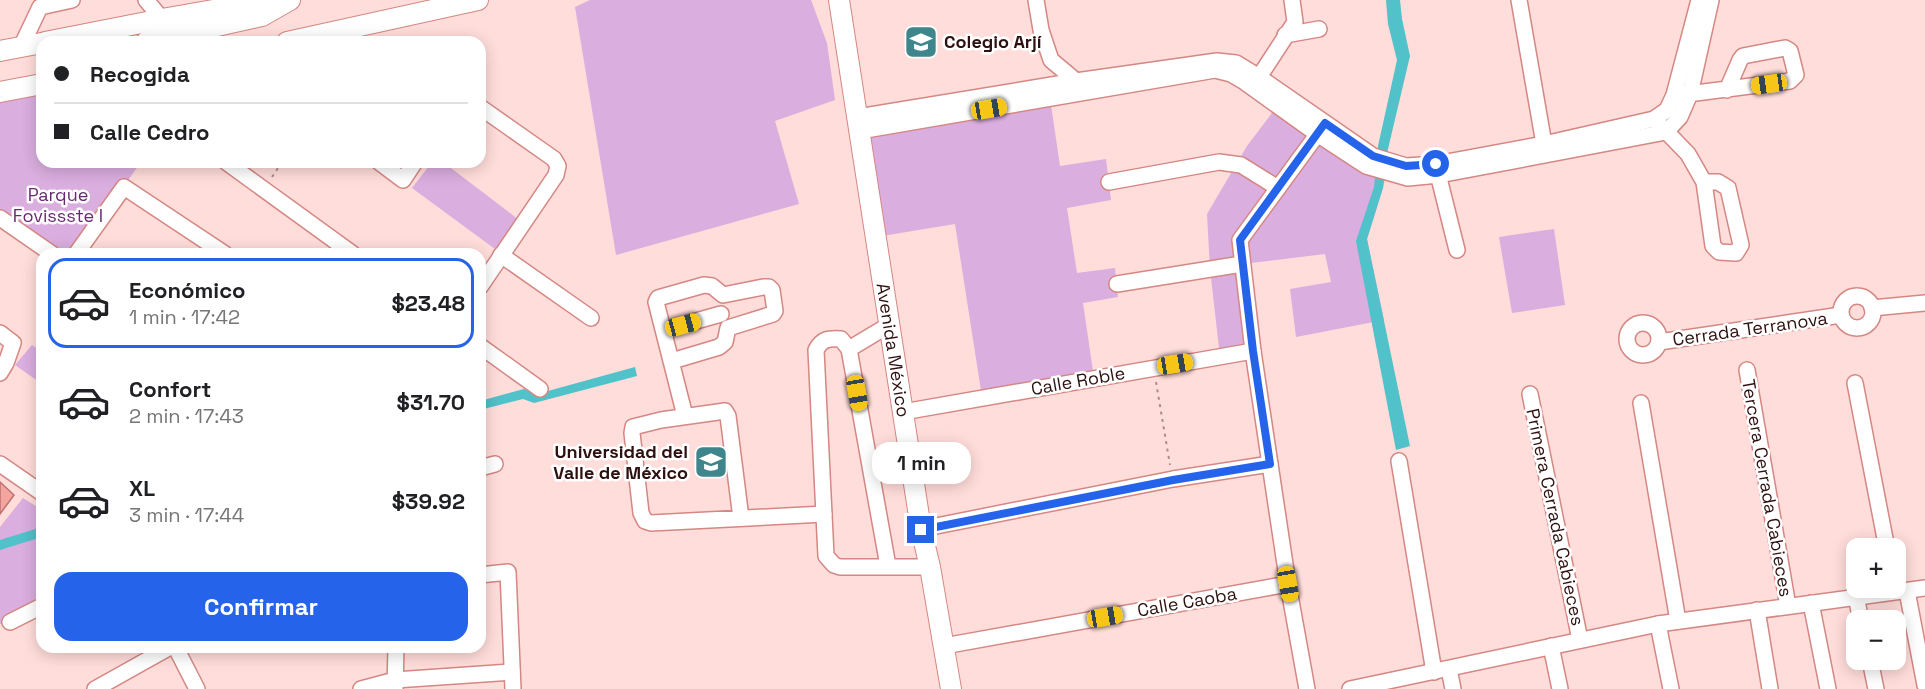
<!DOCTYPE html>
<html lang="es">
<head>
<meta charset="utf-8">
<style>
  :root { --surface:#fff; --page:#f2f2f2; --text:#202124; --muted:#757577; --line:#e0e0e0; --accent:#2563eb }
  body { margin:0; font-family:"Space Grotesk",sans-serif; background:var(--page); color:var(--text); height:100vh; display:flex; flex-direction:column; font-size:22px; white-space:nowrap }
  * { box-sizing:border-box; margin:0 }
  p { font-size:20px; color:var(--muted) }
  .icon { flex:none; width:33px; height:33px; fill:none; stroke:currentColor; stroke-width:2; stroke-linecap:round; stroke-linejoin:round }
  .map { position:relative; flex:1; overflow:hidden }
  .drawer { position:absolute; left:36px; top:248px; width:450px; height:405px; display:flex; flex-direction:column; background:var(--surface); border-radius:18px; box-shadow:0 3px 15px #0003 }
  .drawer>* { flex:none }
  .guide { position:absolute; left:36px; top:36px; width:450px; height:132px; border-radius:18px; box-shadow:0 3px 15px #0003; display:grid; align-content:center; height:132px; padding:0 18px; background:var(--surface) }
  .fabs { position:absolute; left:1846px; top:538px; display:grid; gap:12px }
  .fabs a { display:grid; place-items:center; width:60px; height:60px; border-radius:12px; background:var(--surface); box-shadow:0 3px 15px #0003; font-size:30px }
  .end { position:absolute; width:27px; height:27px; margin:-14px; border:8px solid #2563eb; background:#fff; box-shadow:0 0 0 3px #fff }
  .from { border-radius:50% }
  .bubble { position:absolute; height:42px; border-radius:18px; background:var(--surface); box-shadow:0 3px 15px #0003; font-size:20px; font-weight:700; line-height:42px; text-align:center }
  .car { position:absolute; width:18px; height:36px; margin:-18px -9px; border-radius:8px; box-shadow:0 0 4px 2px #0007; background:linear-gradient(#f5c518 24%,#345 0 40%,#f5c518 0 76%,#345 0 86%,#f5c518 0) }
  .guide b { display:flex; align-items:center; gap:21px; height:57px; font-size:22px }
  .guide b+b { border-top:2px solid var(--line) }
  .guide i { width:15px; height:15px; background:var(--text) }
  ul { padding:10px 0 0; list-style:none }
  li { display:flex; align-items:center; gap:18px; height:90px; margin:0 12px 9px; padding:0 6px; border:3px solid transparent; border-radius:18px }
  li div { flex:1 }
  li b { display:block; font-size:22px }
  li em { font-style:normal; font-weight:700 }
  li.on { border-color:var(--accent) }
  li>.icon { width:54px; height:54px; stroke-width:1.5 }
  .button { display:flex; gap:12px; margin-top:auto; padding:12px 18px }
  .button a { flex:1; height:69px; border-radius:18px; background:var(--accent); color:#fff; font-size:24px; font-weight:700; line-height:69px; text-align:center }
  .map>svg:first-child { display:block }
</style>
</head>
<body>
<div class="map">
<svg width="1925" height="689" viewBox="0 0 1925 689">
  <rect width="100%" height="100%" fill="#ffddda"/>
  <!-- green -->
  <g fill="#daaedf">
    <path d="M590,0H811L827,43L835,100L775,121L799,204L616,255L575,7Z"/>
    <path d="M42,84V162H141L76,253H52L0,218V92Z"/>
    <path d="M1050,98L1060,166L1106,159L1111,200L1067,208L1077,273L1115,268L1118,297L1083,303L1094,378L982,397L955,224L876,237L860,131Z"/>
    <path d="M1278,105L1386,172L1383,188L1367,239L1384,320L1296,337L1290,289L1331,282L1325,254L1242,264L1253,351L1220,357L1210,269L1207,214L1247,146Z"/>
    <path d="M432,162H443L523,223L499,252L412,188Z"/>
    <path d="M1554,229L1565,305L1512,313L1499,237Z"/>
    <path d="M32,345L42,352V384L15,365Z"/>
    <path d="M23,498L42,510V603L2,624H0V527Z"/>
  </g>
  <!-- water -->
  <g fill="#51c1ca">
    <path d="M1386,0H1400L1402,19L1410,56L1388,149L1383,188L1367,239L1410,446L1396,450L1356,241L1374,187L1378,146L1397,60L1388,24Z"/>
    <path d="M635,367L637,376L534,403L523,399L480,410V401L524,389L537,394Z"/>
    <path d="M42,527V537L0,550V540Z"/>
  </g>
  <!-- building -->
  <path fill="#f5a5a0" stroke="#bd726f" stroke-width="1.5" d="M0,482L14,495L0,514Z"/>
  <g fill="none" stroke-linecap="round" stroke-linejoin="round">
    <defs>
      <g id="minor">
        <path d="M146,0L162,19"/>
        <path d="M1036,0L1041,30L1051,60L1076,81"/>
        <path d="M1519,0L1544,144"/>
        <path d="M1285,35L1319,29"/>
        <path d="M21,47L40,7L72,0"/>
        <path d="M1259,77L1295,22L1292,0"/>
        <path d="M1680,95L1790,81L1796,75L1790,51L1785,48L1743,56L1740,60L1727,90"/>
        <path d="M480,107L554,159L558,166L556,175L480,287"/>
        <path d="M858,117L1076,81L1217,61L1236,63L1259,77L1373,156L1406,166L1436,164L1544,144L1654,119L1667,110L1674,95L1699,0"/>
        <path d="M1659,124L1688,154L1704,182L1713,246L1719,252L1736,253L1741,245L1728,188L1718,182H1704"/>
        <path d="M860,131L1215,70L1231,74L1243,81L1317,134L1366,166L1408,178L1439,175L1666,132L1680,117L1690,94L1711,0"/>
        <path d="M226,162L353,254"/>
        <path d="M379,162L403,180L415,162"/>
        <path d="M1436,166L1457,250"/>
        <path d="M1109,182L1219,162L1241,165L1278,188"/>
        <path d="M0,218L52,254"/>
        <path d="M76,254L124,187L225,254"/>
        <path d="M501,255L591,318"/>
        <path d="M1117,284L1242,264"/>
        <circle cx="1857" cy="312" r="16"/>
        <path d="M1872,308L1925,303"/>
        <circle cx="1643" cy="339" r="16"/>
        <path d="M664,330L721,314"/>
        <path d="M0,333L13,343L6,363L0,373"/>
        <path d="M1659,342L1841,315"/>
        <path d="M480,346L540,389"/>
        <path d="M849,349L889,325"/>
        <path d="M672,361L719,347L725,342L728,328L773,314L775,311L772,290L769,287H763L723,295L712,286L704,285L658,298L656,302L685,416"/>
        <path d="M1747,370L1788,606"/>
        <path d="M1855,383L1887,549"/>
        <path d="M1530,394L1580,640"/>
        <path d="M1641,403L1678,621"/>
        <path d="M903,412L1253,351"/>
        <path d="M1399,461L1434,672"/>
        <path d="M0,464L42,493"/>
        <path d="M480,468L495,464"/>
        <path d="M741,518L728,416L725,411L661,420L633,427L632,433L641,513L645,521L651,523L824,514"/>
        <path d="M921,529L1173,479L1270,464"/>
        <path d="M888,566L849,349L841,339C828,338 822,339 816,350L826,556L834,565L840,567H930"/>
        <path d="M480,575L508,572L513,689"/>
        <path d="M1907,591L1925,685"/>
        <path d="M1856,596L1861,621"/>
        <path d="M1811,603L1828,689"/>
        <path d="M1757,610L1770,689"/>
        <path d="M10,622L42,606"/>
        <path d="M1658,624L1671,689"/>
        <path d="M175,646L197,689"/>
        <path d="M944,646L1288,584"/>
        <path d="M1551,646L1560,689"/>
        <path d="M1870,660L1876,689"/>
        <path d="M1449,669L1453,689"/>
        <path d="M95,689L172,646"/>
        <path d="M361,689L395,680L512,672"/>
        <path d="M395,689L396,646"/>
        <path d="M1307,689L1288,584L1253,351L1240,240L1322,128"/>
        <path d="M1350,689L1658,624L1925,588"/>
      </g>
      <g id="major">
        <path d="M839,0L921,529L930,567L951,689"/>
        <path d="M45,42L162,19L271,0"/>
        <path d="M146,42L262,16L290,0"/>
        <path d="M287,42L478,0"/>
        <path d="M0,51L42,43"/>
        <path d="M0,92L42,84"/>
      </g>
    </defs>
    <!-- minor casing -->
    <use href="#minor" stroke="#d48783" stroke-width="18"/>
    <!-- major casing -->
    <use href="#major" stroke="#d48783" stroke-width="22"/>
    <!-- path -->
    <g stroke="#ac8c8a" stroke-width="2" stroke-dasharray="3 4.5" stroke-linecap="butt">
      <path d="M272,177L282,162"/>
      <path d="M1156,382L1170,465"/>
    </g>
    <!-- minor -->
    <use href="#minor" stroke="#fff" stroke-width="15"/>
    <!-- major -->
    <use href="#major" stroke="#fff" stroke-width="20"/>
  </g>
  <g fill="none" stroke-linecap="round" stroke-linejoin="round">
    <!-- route -->
    <path stroke="#2563eb" stroke-width="8" d="M921,530L1173,480L1270,464L1253,351L1240,240L1325,123L1373,156L1406,166L1436,164"/>
  </g>
  <!-- icons -->
  <defs>
    <symbol id="school-square" viewBox="-11 -11 22 22"><rect x="-9" y="-9" width="18" height="18" rx="4" fill="#3e868c" stroke="#fff"/><path d="M0-5L7-2L0 1L-7-2ZM-4 1L0 2.5L4 1V4Q0 6-4 4Z" fill="#fff"/></symbol>
    <symbol id="university-square" viewBox="-11 -11 22 22"><rect x="-9" y="-9" width="18" height="18" rx="4" fill="#3e868c" stroke="#fff"/><path d="M0-5L7-2L0 1L-7-2ZM-4 1L0 2.5L4 1V4Q0 6-4 4Z" fill="#fff"/></symbol>
  </defs>
  <g fill-rule="evenodd">
    <use href="#school-square" x="902" y="23" width="38" height="38"/>
    <use href="#university-square" x="692" y="443" width="38" height="38"/>
  </g>
  <g text-anchor="middle" stroke-width="5" stroke-linejoin="round" paint-order="stroke">
    <!-- poi labels -->
    <g font-size="18" font-weight="bold" fill="#2d100f" stroke="#fff" text-anchor="start">
      <text x="944" y="48">Colegio Arjí</text>
      <text x="688" y="458" text-anchor="end">Universidad del<tspan x="688" dy="21">Valle de México</tspan></text>
    </g>
    <!-- park labels -->
    <g font-size="18" fill="#67296f" stroke="#fff">
      <text x="58" y="201">Parque<tspan x="58" dy="21">Fovissste I</tspan></text>
    </g>
    <!-- street labels -->
    <g font-size="18" fill="#2d100f" stroke="#fff">
      <text transform="translate(1750 329) rotate(-8)" y="6">Cerrada Terranova</text>
      <text transform="translate(893 350) rotate(81)" y="6">Avenida México</text>
      <text transform="translate(1078 381) rotate(-10)" y="6">Calle Roble</text>
      <text transform="translate(1767 488) rotate(80)" y="6">Tercera Cerrada Cabieces</text>
      <text transform="translate(1555 517) rotate(78)" y="6">Primera Cerrada Cabieces</text>
      <text transform="translate(1187 602) rotate(-10)" y="6">Calle Caoba</text>
    </g>
  </g>
</svg>
<div class="fabs">
<a>+</a>
<a>−</a>
</div>
<i class="end from" style="left:1436px;top:164px"></i>
<i class="end" style="left:921px;top:530px"></i>
<div class="bubble" style="left:872px;top:442px;width:99px">1 min</div>
<i class="car" style="left:1769px;top:84px;rotate:262deg"></i>
<i class="car" style="left:989px;top:109px;rotate:80deg"></i>
<i class="car" style="left:683px;top:325px;rotate:75deg"></i>
<i class="car" style="left:1175px;top:364px;rotate:81deg"></i>
<i class="car" style="left:857px;top:393px;rotate:170deg"></i>
<i class="car" style="left:1288px;top:584px;rotate:170deg"></i>
<i class="car" style="left:1105px;top:617px;rotate:80deg"></i>
<div class="guide">
<b><i class="from"></i>Recogida</b>
<b><i></i>Calle Cedro</b>
</div>
<section class="drawer">
<ul>
<li class="on"><svg class="icon" aria-label="car" viewBox="0 0 24 24"><path d="M5 17H2v-5l4-1 3-4h7l3 4 3 1v5h-3M9 17h6M6 11h13"/><circle cx="7" cy="17" r="2"/><circle cx="17" cy="17" r="2"/></svg><div><b>Económico</b><p>1 min · 17:42</p></div><em>$23.48</em></li>
<li><svg class="icon" aria-label="car" viewBox="0 0 24 24"><path d="M5 17H2v-5l4-1 3-4h7l3 4 3 1v5h-3M9 17h6M6 11h13"/><circle cx="7" cy="17" r="2"/><circle cx="17" cy="17" r="2"/></svg><div><b>Confort</b><p>2 min · 17:43</p></div><em>$31.70</em></li>
<li><svg class="icon" aria-label="car" viewBox="0 0 24 24"><path d="M5 17H2v-5l4-1 3-4h7l3 4 3 1v5h-3M9 17h6M6 11h13"/><circle cx="7" cy="17" r="2"/><circle cx="17" cy="17" r="2"/></svg><div><b>XL</b><p>3 min · 17:44</p></div><em>$39.92</em></li>
</ul>
<div class="button"><a>Confirmar</a></div>
</section>
</div>
</body>
</html>
